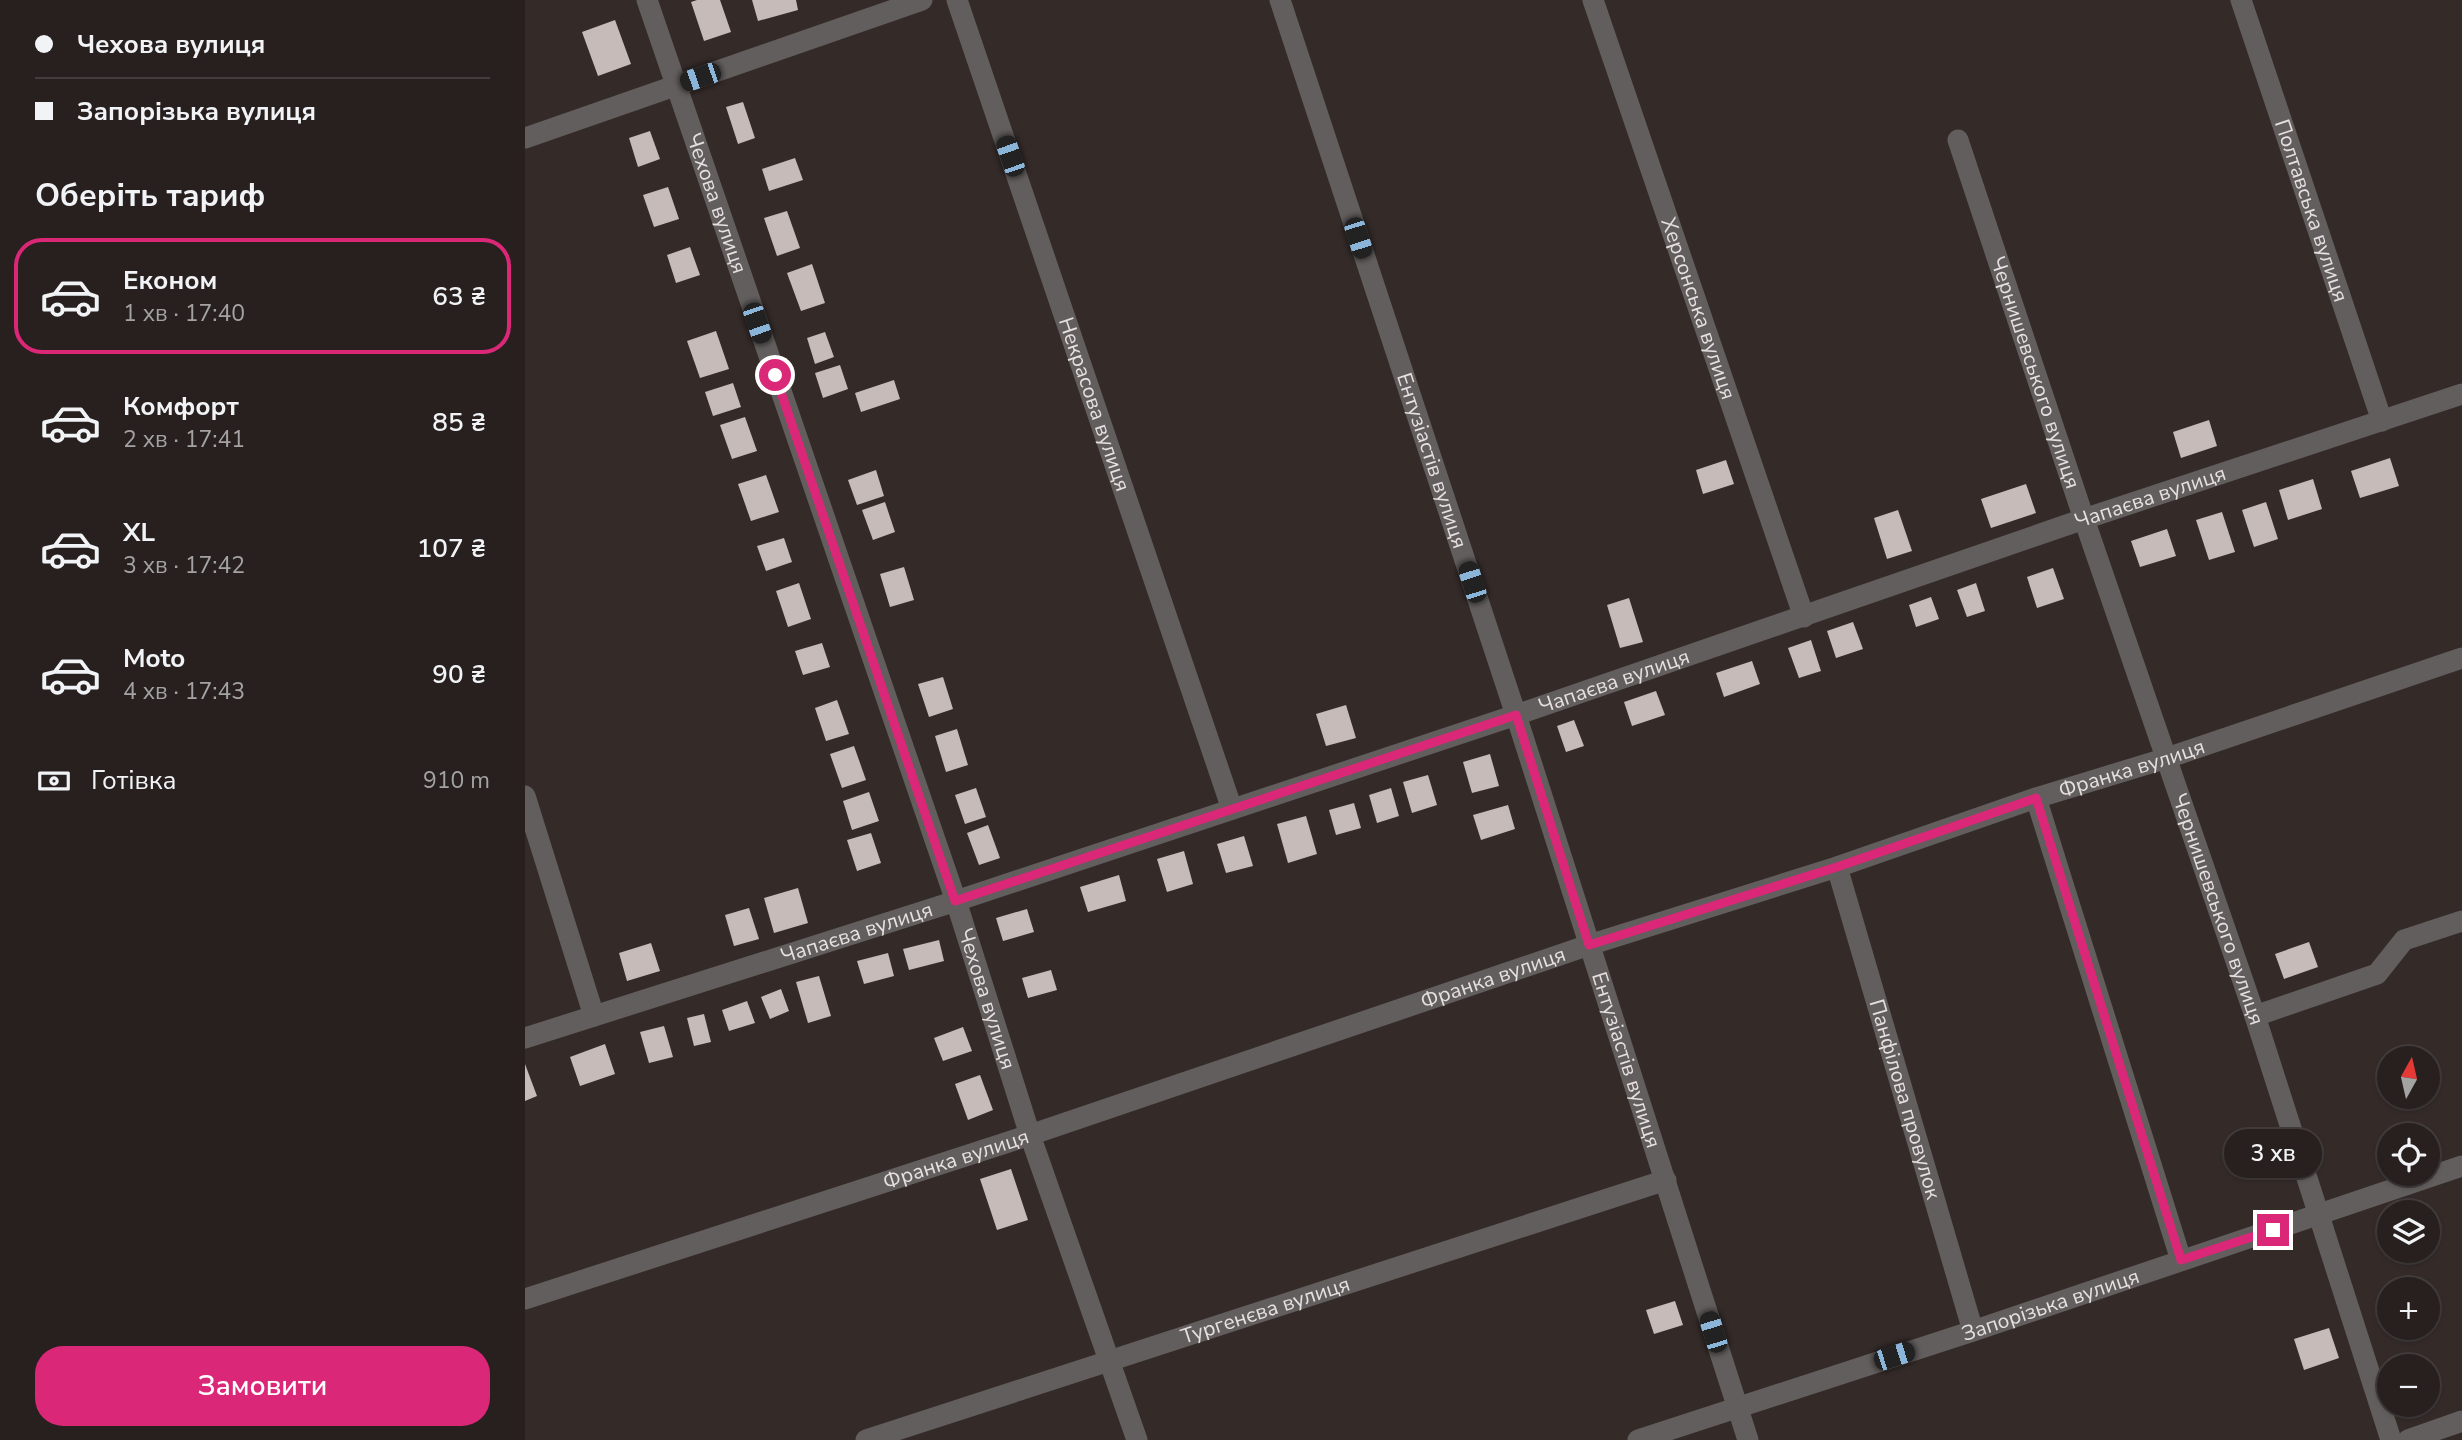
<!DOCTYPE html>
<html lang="uk">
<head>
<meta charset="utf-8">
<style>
  :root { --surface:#27201f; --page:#332d2c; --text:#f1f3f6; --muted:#a4a3a4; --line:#433e3d; --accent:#db2777 }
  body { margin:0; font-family:"Nunito Sans",sans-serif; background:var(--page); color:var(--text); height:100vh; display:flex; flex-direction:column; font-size:26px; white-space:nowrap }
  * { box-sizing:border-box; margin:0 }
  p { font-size:23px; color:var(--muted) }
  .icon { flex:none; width:38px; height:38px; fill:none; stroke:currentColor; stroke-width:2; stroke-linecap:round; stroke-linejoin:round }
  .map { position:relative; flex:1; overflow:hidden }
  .side { display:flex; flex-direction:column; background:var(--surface); width:525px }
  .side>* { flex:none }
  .top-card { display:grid; align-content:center; height:154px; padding:0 35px; background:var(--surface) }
  .needle { width:46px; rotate:8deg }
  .controls { position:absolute; left:1852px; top:1046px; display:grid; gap:14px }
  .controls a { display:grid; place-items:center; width:63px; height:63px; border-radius:50%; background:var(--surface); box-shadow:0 2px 5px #0004,0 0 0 2px var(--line); font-size:35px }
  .end { position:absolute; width:32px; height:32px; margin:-16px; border:9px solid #db2777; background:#fff; box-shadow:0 0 0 4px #fff }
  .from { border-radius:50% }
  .bubble { position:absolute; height:49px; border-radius:24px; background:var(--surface); box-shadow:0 2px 5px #0004,0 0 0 2px var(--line); font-size:23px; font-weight:600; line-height:49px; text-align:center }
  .car { position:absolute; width:21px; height:42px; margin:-21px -10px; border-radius:9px; box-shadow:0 0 5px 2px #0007; background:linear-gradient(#222 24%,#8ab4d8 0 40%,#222 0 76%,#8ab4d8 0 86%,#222 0) }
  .top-card b { display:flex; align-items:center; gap:24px; height:66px; font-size:26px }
  .top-card b+b { border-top:2px solid var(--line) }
  .top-card i { width:18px; height:18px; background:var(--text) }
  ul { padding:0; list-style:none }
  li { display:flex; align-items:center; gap:21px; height:116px; margin:0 14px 10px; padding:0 21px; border:4px solid transparent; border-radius:28px }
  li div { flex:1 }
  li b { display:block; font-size:26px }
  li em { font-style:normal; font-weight:600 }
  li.selected { border-color:var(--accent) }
  li>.icon { width:63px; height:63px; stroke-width:1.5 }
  h2 { padding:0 35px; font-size:32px; line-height:84px }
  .pay { display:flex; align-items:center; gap:18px; height:77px; padding:0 35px; font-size:26px }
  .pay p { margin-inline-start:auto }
  .primary-button { display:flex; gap:14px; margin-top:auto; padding:14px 35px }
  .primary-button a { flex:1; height:80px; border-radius:28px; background:var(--accent); color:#fff; font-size:28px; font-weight:600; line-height:80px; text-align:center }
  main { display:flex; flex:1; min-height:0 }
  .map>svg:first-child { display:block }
</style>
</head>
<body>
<main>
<section class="side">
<div class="top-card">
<b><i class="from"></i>Чехова вулиця</b>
<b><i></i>Запорізька вулиця</b>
</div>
<h2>Оберіть тариф</h2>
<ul>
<li class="selected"><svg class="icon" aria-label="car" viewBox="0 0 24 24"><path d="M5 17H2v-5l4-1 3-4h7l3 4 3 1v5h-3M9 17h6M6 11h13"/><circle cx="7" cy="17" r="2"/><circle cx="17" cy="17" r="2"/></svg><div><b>Економ</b><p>1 хв · 17:40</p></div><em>63 ₴</em></li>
<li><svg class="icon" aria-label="car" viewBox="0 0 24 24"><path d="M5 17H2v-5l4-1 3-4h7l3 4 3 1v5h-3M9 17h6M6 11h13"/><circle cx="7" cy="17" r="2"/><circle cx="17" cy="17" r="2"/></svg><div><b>Комфорт</b><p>2 хв · 17:41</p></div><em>85 ₴</em></li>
<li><svg class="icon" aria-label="car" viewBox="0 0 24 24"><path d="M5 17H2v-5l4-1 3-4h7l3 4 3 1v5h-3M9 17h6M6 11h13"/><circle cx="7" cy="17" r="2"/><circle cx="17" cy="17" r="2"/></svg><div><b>XL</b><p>3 хв · 17:42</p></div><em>107 ₴</em></li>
<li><svg class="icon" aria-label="car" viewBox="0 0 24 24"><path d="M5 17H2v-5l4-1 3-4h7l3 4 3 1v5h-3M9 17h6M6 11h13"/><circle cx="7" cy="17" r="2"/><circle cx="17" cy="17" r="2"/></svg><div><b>Moto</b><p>4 хв · 17:43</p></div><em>90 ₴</em></li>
</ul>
<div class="pay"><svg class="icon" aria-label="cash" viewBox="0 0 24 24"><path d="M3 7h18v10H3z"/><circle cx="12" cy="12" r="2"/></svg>Готівка<p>910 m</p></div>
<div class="primary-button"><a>Замовити</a></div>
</section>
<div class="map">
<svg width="1937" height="1440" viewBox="0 0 1937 1440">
  <rect width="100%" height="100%" fill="#342b29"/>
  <!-- building -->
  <g fill="#c7bbb9">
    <path d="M172,0H195L206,32L179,41L166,2Z"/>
    <path d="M227,0H271L273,10L233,21Z"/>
    <path d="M90,20L106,64L73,76L57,32Z"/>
    <path d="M218,102L230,138L213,144L201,107Z"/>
    <path d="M125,131L135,159L113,167L104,138Z"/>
    <path d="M270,158L278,180L244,191L237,169Z"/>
    <path d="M143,187L154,219L129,227L118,195Z"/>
    <path d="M262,211L275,248L252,256L239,218Z"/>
    <path d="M165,247L175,275L151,283L142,255Z"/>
    <path d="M287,264L300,303L276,311L262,273Z"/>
    <path d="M191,331L204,369L175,378L162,341Z"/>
    <path d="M300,332L309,357L290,364L282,338Z"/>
    <path d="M315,365L323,389L298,398L290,373Z"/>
    <path d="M369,380L375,399L336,412L330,393Z"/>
    <path d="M208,383L216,407L188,416L180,392Z"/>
    <path d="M220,417L232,451L207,459L195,425Z"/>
    <path d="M1684,420L1692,446L1656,458L1648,432Z"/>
    <path d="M1865,458L1874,486L1835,498L1826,471Z"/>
    <path d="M1201,460L1209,484L1178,494L1171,470Z"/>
    <path d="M351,470L359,496L332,505L323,480Z"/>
    <path d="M241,475L254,512L226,521L213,484Z"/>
    <path d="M1788,479L1797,509L1763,520L1754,490Z"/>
    <path d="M1501,484L1511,513L1466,528L1456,499Z"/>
    <path d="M360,502L370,532L348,540L337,510Z"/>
    <path d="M1741,502L1753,539L1729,547L1717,510Z"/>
    <path d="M1373,510L1387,551L1362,559L1349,518Z"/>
    <path d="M1697,512L1710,552L1684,560L1671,520Z"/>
    <path d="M1642,529L1651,556L1615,567L1606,541Z"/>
    <path d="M259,538L267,562L241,571L232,546Z"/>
    <path d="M379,567L389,600L365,607L355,574Z"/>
    <path d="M1528,568L1539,599L1512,608L1502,577Z"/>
    <path d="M274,583L286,619L263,627L251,591Z"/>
    <path d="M1451,583L1460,611L1442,617L1432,590Z"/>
    <path d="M1406,597L1414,619L1391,627L1384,605Z"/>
    <path d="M1104,598L1118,642L1095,648L1082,605Z"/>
    <path d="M1328,622L1338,649L1311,658L1302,631Z"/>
    <path d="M1286,640L1296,671L1274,678L1263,648Z"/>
    <path d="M297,643L305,667L278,675L270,651Z"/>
    <path d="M1227,661L1235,684L1199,697L1191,673Z"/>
    <path d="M418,677L428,709L404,717L393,684Z"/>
    <path d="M1131,691L1140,715L1107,726L1099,702Z"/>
    <path d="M312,700L324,734L301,741L290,708Z"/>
    <path d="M821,705L831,738L801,746L791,714Z"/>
    <path d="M1049,720L1059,746L1041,752L1032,726Z"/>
    <path d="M432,729L443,765L421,772L410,736Z"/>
    <path d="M329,746L341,780L317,788L305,754Z"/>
    <path d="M965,754L974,786L947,793L938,762Z"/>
    <path d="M903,775L912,805L887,813L878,782Z"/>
    <path d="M451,788L461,817L440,824L430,795Z"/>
    <path d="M866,788L874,816L852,823L844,795Z"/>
    <path d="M344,792L354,821L327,830L318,801Z"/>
    <path d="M829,803L836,828L811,835L804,810Z"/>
    <path d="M983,805L990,829L956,840L948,815Z"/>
    <path d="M781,816L792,854L763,863L752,824Z"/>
    <path d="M463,825L475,858L454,865L442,833Z"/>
    <path d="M346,833L356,863L332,871L322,840Z"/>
    <path d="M719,836L728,866L701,873L692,844Z"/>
    <path d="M659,851L668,884L642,892L632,859Z"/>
    <path d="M594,875L601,901L563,912L555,887Z"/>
    <path d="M273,888L283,923L249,933L239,898Z"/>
    <path d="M224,908L234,939L209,946L200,915Z"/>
    <path d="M502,909L509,932L478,941L471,918Z"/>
    <path d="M414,940L419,961L384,970L378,949Z"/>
    <path d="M1784,942L1793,967L1759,979L1750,954Z"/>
    <path d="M126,943L135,971L102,981L94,953Z"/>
    <path d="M363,953L369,976L339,984L332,961Z"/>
    <path d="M526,970L532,990L503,998L497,978Z"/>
    <path d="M294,976L306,1016L283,1023L271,982Z"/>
    <path d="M256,989L264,1011L245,1019L236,997Z"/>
    <path d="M222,1001L230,1023L204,1031L197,1010Z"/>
    <path d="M179,1014L186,1042L169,1046L162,1018Z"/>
    <path d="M139,1026L148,1057L124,1063L115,1032Z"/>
    <path d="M438,1027L447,1051L418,1061L409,1038Z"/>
    <path d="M80,1044L90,1074L55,1086L45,1057Z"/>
    <path d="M0,1064L12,1096L0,1101Z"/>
    <path d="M455,1075L468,1110L443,1120L430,1084Z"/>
    <path d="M486,1169L503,1220L472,1230L455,1179Z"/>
    <path d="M1150,1301L1158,1325L1129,1334L1121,1310Z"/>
    <path d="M1804,1328L1814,1358L1779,1370L1769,1339Z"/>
  </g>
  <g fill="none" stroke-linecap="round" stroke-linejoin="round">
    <!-- minor -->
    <g stroke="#625e5d" stroke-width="21">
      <path id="s1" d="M122,0L431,901L505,1135L612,1440"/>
      <path id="s2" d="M432,0L707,809"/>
      <path id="s3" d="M755,0L991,715L1223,1440"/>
      <path id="s4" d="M1068,0L1279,617"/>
      <path id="s5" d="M1716,0L1857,421"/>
      <path d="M0,138L397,0"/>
      <path id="s6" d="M1433,140L1559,519L1730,1016L1866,1440"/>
      <path d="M0,796L69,1016"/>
      <path d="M1511,798L1656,1260"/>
      <path id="s7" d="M1312,867L1448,1331"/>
      <path d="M1730,1016L1852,974L1879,940L1937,921"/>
      <path id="s8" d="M0,1038L431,901L991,715L1559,519L1937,394"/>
      <path id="s9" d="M0,1299L505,1135L1064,945L1312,867L1511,798L1642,758L1937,658"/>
      <path id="s10" d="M341,1440L1141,1180"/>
      <path id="s11" d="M1113,1440L1448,1331L1937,1166"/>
      <path d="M1883,1440L1937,1421"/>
    </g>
  </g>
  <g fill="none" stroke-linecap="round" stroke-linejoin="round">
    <!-- route -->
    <path stroke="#db2777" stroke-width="9" d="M250,375L430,901L991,715L1064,945L1312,867L1511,798L1656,1260L1748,1230"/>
  </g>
  <g text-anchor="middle" stroke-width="7" stroke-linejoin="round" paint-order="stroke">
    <!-- street labels -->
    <g font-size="21" fill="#e6e0df" stroke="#342b29">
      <text dy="7" stroke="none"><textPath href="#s1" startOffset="215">Чехова вулиця</textPath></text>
      <text dy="7" stroke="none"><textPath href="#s5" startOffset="222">Полтавська вулиця</textPath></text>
      <text dy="7" stroke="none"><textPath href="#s4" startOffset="326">Херсонська вулиця</textPath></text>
      <text dy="7" stroke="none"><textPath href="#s6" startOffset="245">Чернишевського вулиця</textPath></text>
      <text dy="7" stroke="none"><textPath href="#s2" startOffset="427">Некрасова вулиця</textPath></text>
      <text dy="7" stroke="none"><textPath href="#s3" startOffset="485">Ентузіастів вулиця</textPath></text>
      <text dy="7" stroke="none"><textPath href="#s8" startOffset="1713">Чапаєва вулиця</textPath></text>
      <text dy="7" stroke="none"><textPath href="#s8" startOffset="1146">Чапаєва вулиця</textPath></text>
      <text dy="7" stroke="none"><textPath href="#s9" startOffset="1692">Франка вулиця</textPath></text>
      <text dy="7" stroke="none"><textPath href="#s6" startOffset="812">Чернишевського вулиця</textPath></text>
      <text dy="7" stroke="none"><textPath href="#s8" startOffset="348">Чапаєва вулиця</textPath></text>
      <text dy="7" stroke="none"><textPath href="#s9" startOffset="1020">Франка вулиця</textPath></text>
      <text dy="7" stroke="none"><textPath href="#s1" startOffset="1055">Чехова вулиця</textPath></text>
      <text dy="7" stroke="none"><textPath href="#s3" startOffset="1115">Ентузіастів вулиця</textPath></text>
      <text dy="7" stroke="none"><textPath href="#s7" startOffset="242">Панфілова провулок</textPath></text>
      <text dy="7" stroke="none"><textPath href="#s9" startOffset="453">Франка вулиця</textPath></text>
      <text dy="7" stroke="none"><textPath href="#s11" startOffset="434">Запорізька вулиця</textPath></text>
      <text dy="7" stroke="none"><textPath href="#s10" startOffset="420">Тургенєва вулиця</textPath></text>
    </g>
  </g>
</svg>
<div class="controls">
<a><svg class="needle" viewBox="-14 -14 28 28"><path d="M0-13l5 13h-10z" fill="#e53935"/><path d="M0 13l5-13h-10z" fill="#a4a3a4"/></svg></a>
<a><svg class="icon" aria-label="locate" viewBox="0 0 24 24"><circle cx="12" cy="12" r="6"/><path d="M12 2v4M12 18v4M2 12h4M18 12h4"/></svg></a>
<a><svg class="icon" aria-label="layers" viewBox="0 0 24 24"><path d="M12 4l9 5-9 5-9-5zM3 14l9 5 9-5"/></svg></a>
<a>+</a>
<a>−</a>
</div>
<i class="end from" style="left:250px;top:375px"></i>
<i class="end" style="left:1748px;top:1230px"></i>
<div class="bubble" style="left:1699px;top:1129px;width:98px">3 хв</div>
<i class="car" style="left:175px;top:77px;rotate:251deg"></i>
<i class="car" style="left:485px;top:156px;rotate:341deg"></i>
<i class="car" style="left:833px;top:238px;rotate:162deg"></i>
<i class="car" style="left:232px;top:323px;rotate:161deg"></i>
<i class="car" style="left:947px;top:582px;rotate:342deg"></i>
<i class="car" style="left:1188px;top:1332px;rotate:343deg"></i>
<i class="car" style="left:1369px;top:1356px;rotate:72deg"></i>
</div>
</main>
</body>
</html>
